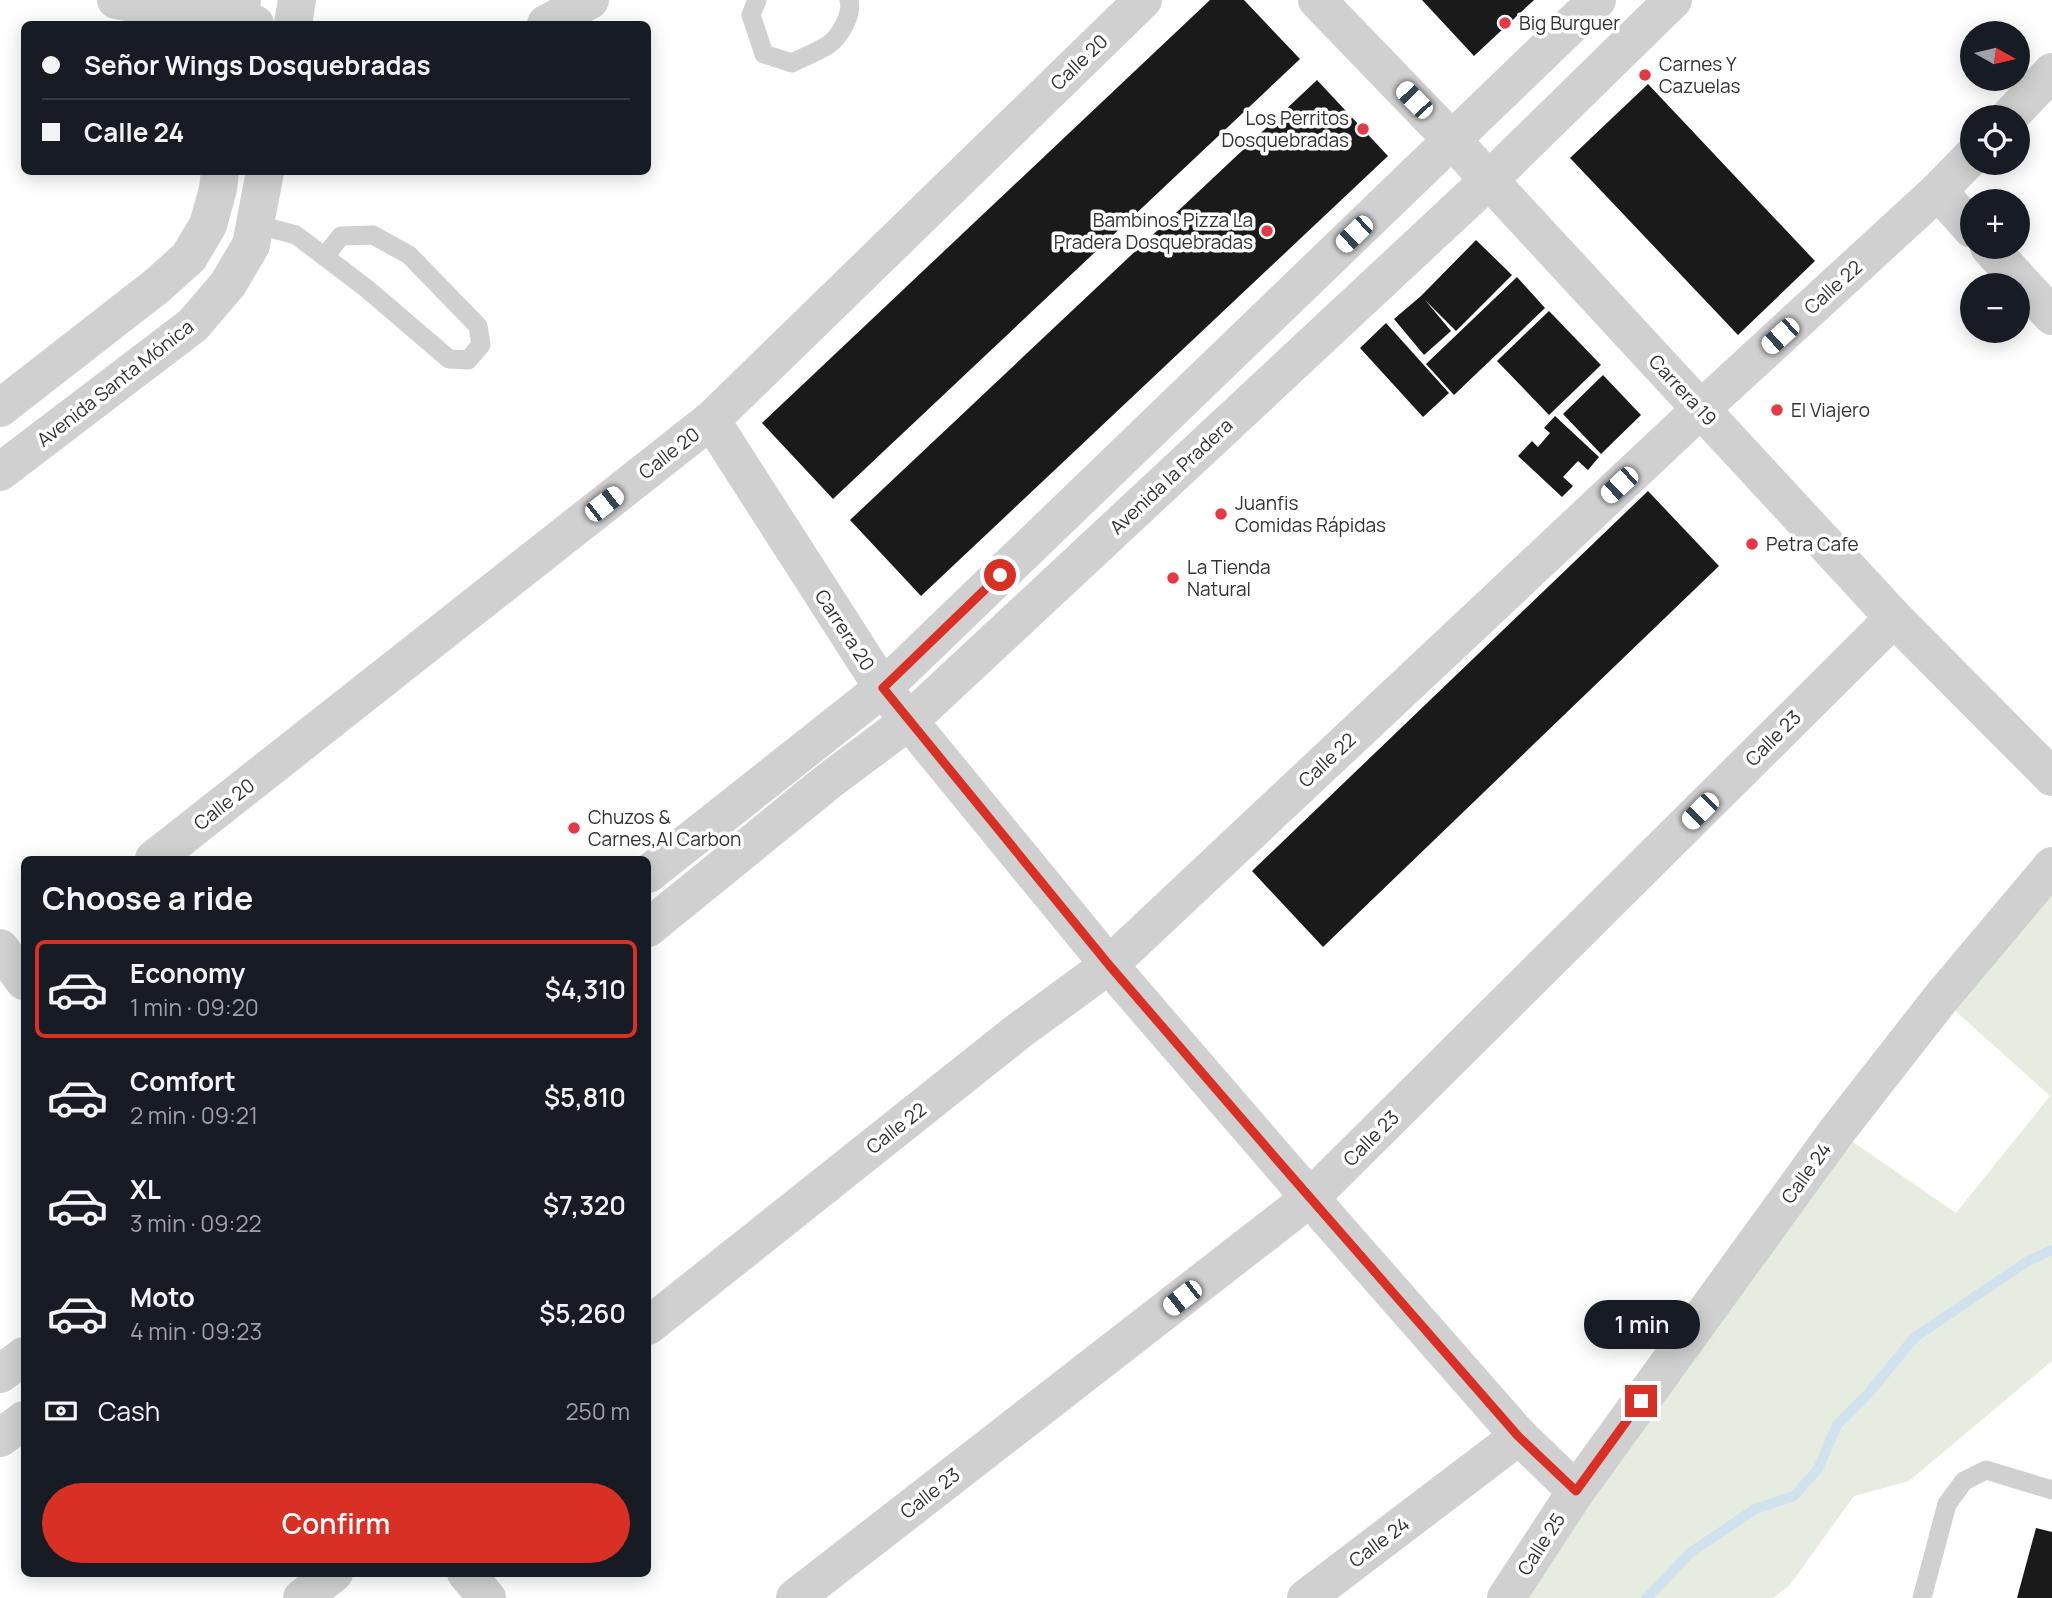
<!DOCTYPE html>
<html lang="en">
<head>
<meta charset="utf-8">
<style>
  :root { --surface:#171b24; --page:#20242c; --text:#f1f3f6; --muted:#9ea1a6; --line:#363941; --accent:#d93025 }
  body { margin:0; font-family:Manrope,sans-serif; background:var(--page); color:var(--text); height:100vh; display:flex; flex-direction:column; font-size:26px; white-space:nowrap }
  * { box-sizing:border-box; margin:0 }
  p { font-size:23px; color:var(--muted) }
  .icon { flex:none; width:38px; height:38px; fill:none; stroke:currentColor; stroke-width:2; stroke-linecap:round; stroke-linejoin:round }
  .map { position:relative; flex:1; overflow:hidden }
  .sheet { position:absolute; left:21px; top:856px; width:630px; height:721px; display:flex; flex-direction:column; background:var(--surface); border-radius:10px; box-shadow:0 4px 18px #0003 }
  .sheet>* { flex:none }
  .banner { position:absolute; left:21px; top:21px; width:630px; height:154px; border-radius:10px; box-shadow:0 4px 18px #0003; display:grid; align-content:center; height:154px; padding:0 21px; background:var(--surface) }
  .needle { width:46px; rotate:98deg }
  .buttons { position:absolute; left:1960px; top:21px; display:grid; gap:14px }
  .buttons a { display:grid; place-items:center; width:70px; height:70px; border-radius:50%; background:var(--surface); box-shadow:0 4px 18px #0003; font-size:35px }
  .end { position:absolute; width:32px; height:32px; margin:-16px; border:9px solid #d93025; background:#fff; box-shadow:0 0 0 4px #fff }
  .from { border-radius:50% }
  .bubble { position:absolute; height:49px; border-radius:24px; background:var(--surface); box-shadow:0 4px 18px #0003; font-size:23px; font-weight:600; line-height:49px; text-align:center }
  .car { position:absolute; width:21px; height:42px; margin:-21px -10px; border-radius:9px; box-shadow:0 0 5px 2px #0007; background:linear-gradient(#fff 24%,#345 0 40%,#fff 0 76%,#345 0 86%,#fff 0) }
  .banner b { display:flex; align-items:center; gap:24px; height:66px; font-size:26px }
  .banner b+b { border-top:2px solid var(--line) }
  .banner i { width:18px; height:18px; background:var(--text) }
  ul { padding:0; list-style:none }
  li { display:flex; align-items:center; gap:21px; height:98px; margin:0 14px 10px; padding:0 7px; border:4px solid transparent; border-radius:10px }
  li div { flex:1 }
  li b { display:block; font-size:26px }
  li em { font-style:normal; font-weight:600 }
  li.selected { border-color:var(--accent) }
  li>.icon { width:63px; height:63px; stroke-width:1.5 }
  h2 { padding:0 21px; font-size:32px; line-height:84px }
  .pay { display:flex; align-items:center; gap:18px; height:77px; padding:0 21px; font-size:26px }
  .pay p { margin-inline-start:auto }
  .button { display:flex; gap:14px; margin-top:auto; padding:14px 21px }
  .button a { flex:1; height:80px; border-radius:42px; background:var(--accent); color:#fff; font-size:28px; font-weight:600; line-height:80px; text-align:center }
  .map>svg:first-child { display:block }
</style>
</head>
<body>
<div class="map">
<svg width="2052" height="1598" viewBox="0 0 2052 1598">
  <rect width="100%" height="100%" fill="#fff"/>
  <!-- green -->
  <path fill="#e6ecdf" d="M2052,866V1361L1909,1481L1854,1496L1789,1586L1773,1598H1506L1837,1131L1956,1213L2050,1096L1941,998Z"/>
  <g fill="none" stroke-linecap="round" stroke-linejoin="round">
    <!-- stream -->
    <path stroke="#cfe2ee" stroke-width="10" d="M1646,1598L1653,1592L1690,1553L1755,1509L1794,1496L1818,1469L1837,1425L1867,1395L1915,1337L2028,1261L2052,1250"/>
  </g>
  <!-- building -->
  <g fill="#1a1a1a">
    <path d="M1210,0H1244L1300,59L833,499L762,423Z"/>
    <path d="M1422,0H1534L1474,56Z"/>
    <path d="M1317,80L1388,156L921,596L850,520Z"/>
    <path d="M1648,84L1815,261L1738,335L1570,158Z"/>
    <path d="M1476,240L1512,275L1456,331L1425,300L1451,331L1424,355L1394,319L1421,296Z"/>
    <path d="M1517,277L1545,308L1454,395L1426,364Z"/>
    <path d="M1549,311L1601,365L1549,415L1497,361Z"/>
    <path d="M1386,323L1449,393L1423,417L1360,348Z"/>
    <path d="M1603,375L1641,415L1601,454L1563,414Z"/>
    <path d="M1555,416L1599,457L1588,470L1578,461L1563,477L1573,486L1562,497L1518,456L1532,441L1538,447L1550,433L1544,428Z"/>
    <path d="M1648,491L1719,566L1323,947L1252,871Z"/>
    <path d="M2036,1528L2052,1532V1598H2017Z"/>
  </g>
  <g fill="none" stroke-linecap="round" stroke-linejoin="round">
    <!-- service -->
    <g stroke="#d0d0d0" stroke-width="19">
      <path d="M757,0L751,15L764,54L792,63C804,57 817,52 828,45C840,37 853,14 849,0"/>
      <path d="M255,224L296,235L366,288L449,359L468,360L481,345L478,326L409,255L373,235L341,236L325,256"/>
      <path d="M1922,1598L1947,1504L1964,1481L1986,1470L2052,1490"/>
    </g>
    <!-- minor -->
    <g stroke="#d0d0d0" stroke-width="38">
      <path d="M116,0L255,24"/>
      <path d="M1317,0L1452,140L1894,618L2052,777"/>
      <path d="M546,24L590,0"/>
      <path d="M2009,117L2052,72"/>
      <path d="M1938,191L1972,229"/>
      <path d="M1989,247L2052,316"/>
      <path d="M711,420L883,688L909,721L1109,965L1310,1198L1519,1436L1576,1491"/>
      <path d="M154,859L711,420L1143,0"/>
      <path d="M648,1326L1020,1030L1109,965L1701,409L1938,191L1972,156"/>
      <path d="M302,1598L334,1573"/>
      <path d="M795,1598L1310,1198L1894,618"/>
      <path d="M1306,1598L1519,1436"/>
      <path d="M1506,1598L1576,1491L1837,1131L1941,998L2052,866"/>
    </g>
    <!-- tertiary -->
    <g stroke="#d0d0d0" stroke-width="38">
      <path d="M238,24L242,0"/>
      <path d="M293,24L297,0"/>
      <path d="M0,408L158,285L189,257L208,225L218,189L220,172"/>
      <path d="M0,472L193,325L228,284L251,245L265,172"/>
      <path d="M648,874L883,688L1597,0"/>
      <path d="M648,928L830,780L909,721L1489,180L1673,0"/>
      <path d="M0,948L24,981"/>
      <path d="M0,1374L24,1356"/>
      <path d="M0,1438L24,1420"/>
      <path d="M466,1573L487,1598"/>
    </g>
  </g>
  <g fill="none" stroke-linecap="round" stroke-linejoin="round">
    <!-- route -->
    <path stroke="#d93025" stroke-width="9" d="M1000,575L883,688L1109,965L1292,1177L1518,1436L1576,1491L1641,1401"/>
  </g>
  <!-- markers -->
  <g fill="#e63946" stroke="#fff" stroke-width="2.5">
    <circle cx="1505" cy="23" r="7"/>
    <circle cx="1645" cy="75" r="7"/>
    <circle cx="1363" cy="129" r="7"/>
    <circle cx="1267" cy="231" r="7"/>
    <circle cx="1777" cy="410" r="7"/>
    <circle cx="1221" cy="514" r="7"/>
    <circle cx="1752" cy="544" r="7"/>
    <circle cx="1173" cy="578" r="7"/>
    <circle cx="574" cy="828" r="7"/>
  </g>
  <g text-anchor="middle" stroke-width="7" stroke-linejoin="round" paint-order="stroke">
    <!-- poi labels -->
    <g font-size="19" fill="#333" stroke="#fff" text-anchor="start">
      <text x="1519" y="30">Big Burguer</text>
      <text x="1659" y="71">Carnes Y<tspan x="1659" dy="22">Cazuelas</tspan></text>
      <text x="1349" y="125" text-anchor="end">Los Perritos<tspan x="1349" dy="22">Dosquebradas</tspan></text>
      <text x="1253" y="227" text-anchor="end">Bambinos Pizza La<tspan x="1253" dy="22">Pradera Dosquebradas</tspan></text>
      <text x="1791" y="417">El Viajero</text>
      <text x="1235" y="510">Juanfis<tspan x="1235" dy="22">Comidas Rápidas</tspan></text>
      <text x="1766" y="551">Petra Cafe</text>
      <text x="1187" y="574">La Tienda<tspan x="1187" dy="22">Natural</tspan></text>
      <text x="588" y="824">Chuzos &amp;<tspan x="588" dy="22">Carnes,Al Carbon</tspan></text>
    </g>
    <!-- street labels -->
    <g font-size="19" fill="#333" stroke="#fff">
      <text transform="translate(1079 62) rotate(-44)" y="7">Calle 20</text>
      <text transform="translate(1833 287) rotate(-42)" y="7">Calle 22</text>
      <text transform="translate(115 383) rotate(-38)" y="7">Avenida Santa Mónica</text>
      <text transform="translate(1683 390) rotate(47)" y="7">Carrera 19</text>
      <text transform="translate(669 453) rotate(-38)" y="7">Calle 20</text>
      <text transform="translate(1171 476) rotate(-43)" y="7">Avenida la Pradera</text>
      <text transform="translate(845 630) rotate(57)" y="7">Carrera 20</text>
      <text transform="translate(1773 738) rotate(-45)" y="7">Calle 23</text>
      <text transform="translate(1327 760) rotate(-43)" y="7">Calle 22</text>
      <text transform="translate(224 804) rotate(-38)" y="7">Calle 20</text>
      <text transform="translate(896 1128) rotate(-38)" y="7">Calle 22</text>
      <text transform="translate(1371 1138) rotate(-45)" y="7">Calle 23</text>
      <text transform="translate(1806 1173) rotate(-54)" y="7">Calle 24</text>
      <text transform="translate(930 1493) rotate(-38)" y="7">Calle 23</text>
      <text transform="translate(1379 1542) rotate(-37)" y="7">Calle 24</text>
      <text transform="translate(1541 1544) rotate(-57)" y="7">Calle 25</text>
    </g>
  </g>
</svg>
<div class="buttons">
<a><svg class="needle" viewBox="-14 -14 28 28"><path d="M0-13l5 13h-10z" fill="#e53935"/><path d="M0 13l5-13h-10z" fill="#9ea1a6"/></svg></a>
<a><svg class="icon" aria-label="locate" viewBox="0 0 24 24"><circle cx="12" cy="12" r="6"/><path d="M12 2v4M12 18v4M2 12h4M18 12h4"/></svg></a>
<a>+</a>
<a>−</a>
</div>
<i class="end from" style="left:1000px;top:575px"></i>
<i class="end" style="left:1641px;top:1401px"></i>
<div class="bubble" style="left:1584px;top:1300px;width:116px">1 min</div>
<i class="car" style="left:1414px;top:100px;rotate:316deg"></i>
<i class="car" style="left:1354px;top:234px;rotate:226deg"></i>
<i class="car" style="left:1780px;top:336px;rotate:228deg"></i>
<i class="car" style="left:1619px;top:485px;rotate:227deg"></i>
<i class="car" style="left:604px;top:504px;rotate:52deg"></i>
<i class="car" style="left:1700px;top:811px;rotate:225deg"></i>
<i class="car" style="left:1182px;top:1298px;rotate:232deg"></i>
<div class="banner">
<b><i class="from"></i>Señor Wings Dosquebradas</b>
<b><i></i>Calle 24</b>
</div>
<section class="sheet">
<h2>Choose a ride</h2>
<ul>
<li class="selected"><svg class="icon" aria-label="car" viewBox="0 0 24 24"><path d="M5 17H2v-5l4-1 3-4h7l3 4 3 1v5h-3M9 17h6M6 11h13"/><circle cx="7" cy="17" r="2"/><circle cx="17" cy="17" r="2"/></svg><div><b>Economy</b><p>1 min · 09:20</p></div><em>$4,310</em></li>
<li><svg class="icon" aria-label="car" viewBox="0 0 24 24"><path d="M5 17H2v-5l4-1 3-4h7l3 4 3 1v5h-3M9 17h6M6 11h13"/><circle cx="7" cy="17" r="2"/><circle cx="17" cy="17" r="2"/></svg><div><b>Comfort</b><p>2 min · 09:21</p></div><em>$5,810</em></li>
<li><svg class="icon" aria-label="car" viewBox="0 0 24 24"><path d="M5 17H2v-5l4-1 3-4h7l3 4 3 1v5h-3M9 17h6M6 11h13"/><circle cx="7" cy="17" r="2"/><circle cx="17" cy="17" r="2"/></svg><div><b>XL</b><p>3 min · 09:22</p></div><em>$7,320</em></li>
<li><svg class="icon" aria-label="car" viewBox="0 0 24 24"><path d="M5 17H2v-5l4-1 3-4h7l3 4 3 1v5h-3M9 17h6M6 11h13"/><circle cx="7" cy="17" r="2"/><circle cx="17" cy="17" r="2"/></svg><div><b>Moto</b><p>4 min · 09:23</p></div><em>$5,260</em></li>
</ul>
<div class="pay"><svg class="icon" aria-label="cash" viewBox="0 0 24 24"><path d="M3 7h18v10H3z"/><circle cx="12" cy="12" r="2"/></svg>Cash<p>250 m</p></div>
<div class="button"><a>Confirm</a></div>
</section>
</div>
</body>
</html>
